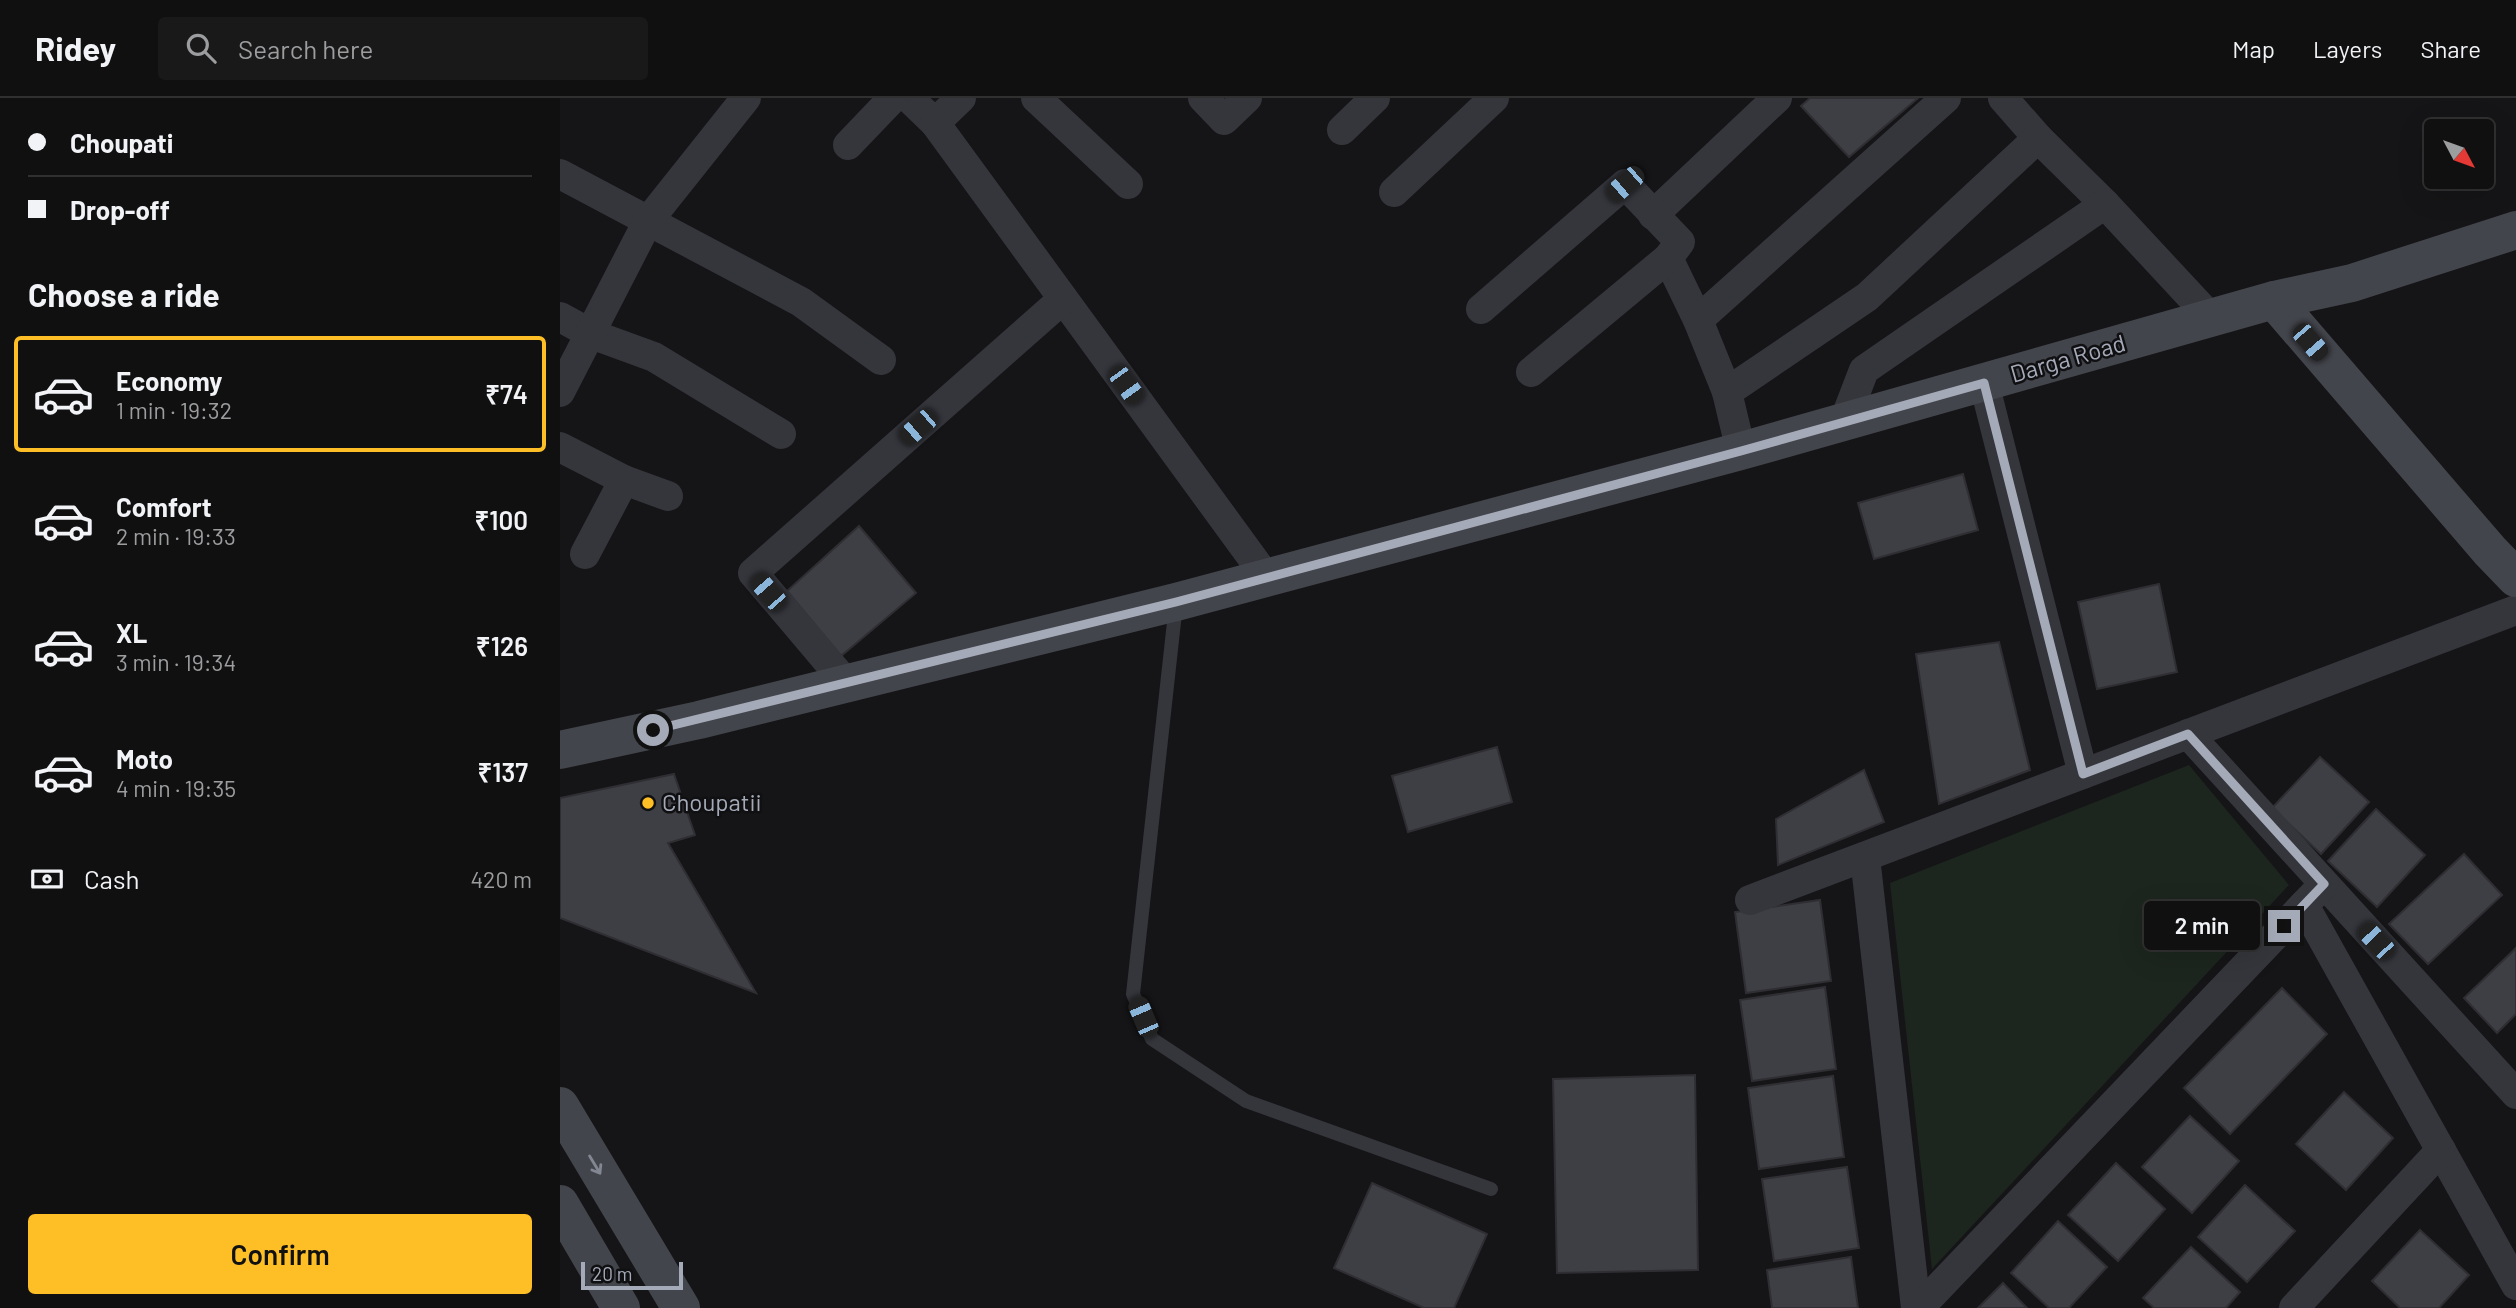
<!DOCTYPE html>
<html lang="en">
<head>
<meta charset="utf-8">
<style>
  :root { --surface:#101011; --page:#19191a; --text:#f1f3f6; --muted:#9c9d9f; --line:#303031; --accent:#febf26 }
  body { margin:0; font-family:Barlow,sans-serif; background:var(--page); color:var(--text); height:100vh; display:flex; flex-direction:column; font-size:26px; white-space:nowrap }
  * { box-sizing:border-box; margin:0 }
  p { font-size:23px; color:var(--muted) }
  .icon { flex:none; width:38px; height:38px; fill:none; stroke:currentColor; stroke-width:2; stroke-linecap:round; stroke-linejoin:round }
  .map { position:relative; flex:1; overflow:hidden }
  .details { display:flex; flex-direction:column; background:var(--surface); width:560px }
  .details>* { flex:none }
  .banner { display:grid; align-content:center; height:154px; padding:0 28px; background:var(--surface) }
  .needle { width:46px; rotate:131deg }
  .tools { position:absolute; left:1864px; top:21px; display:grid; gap:14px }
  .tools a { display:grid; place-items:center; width:70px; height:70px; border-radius:7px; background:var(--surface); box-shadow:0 7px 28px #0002,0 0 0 2px var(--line); font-size:35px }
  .scale { position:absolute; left:21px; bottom:18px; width:102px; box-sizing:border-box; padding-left:7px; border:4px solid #a5aab8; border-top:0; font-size:19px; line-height:24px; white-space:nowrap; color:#a5aab8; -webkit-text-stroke:5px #101012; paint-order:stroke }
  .end { position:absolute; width:32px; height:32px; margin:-16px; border:9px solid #a5aab8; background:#111; box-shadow:0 0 0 4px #111 }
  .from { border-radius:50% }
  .bubble { position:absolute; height:49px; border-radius:7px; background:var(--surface); box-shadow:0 7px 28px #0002,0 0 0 2px var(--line); font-size:23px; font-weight:600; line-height:49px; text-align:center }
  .car { position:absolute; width:21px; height:42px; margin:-21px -10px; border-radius:9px; box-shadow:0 0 5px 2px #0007; background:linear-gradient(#222 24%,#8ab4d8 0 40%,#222 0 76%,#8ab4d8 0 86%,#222 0) }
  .banner b { display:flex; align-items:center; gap:24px; height:66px; font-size:26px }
  .banner b+b { border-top:2px solid var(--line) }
  .banner i { width:18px; height:18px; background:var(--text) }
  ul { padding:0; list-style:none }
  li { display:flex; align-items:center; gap:21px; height:116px; margin:0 14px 10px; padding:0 14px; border:4px solid transparent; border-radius:7px }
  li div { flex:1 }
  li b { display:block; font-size:26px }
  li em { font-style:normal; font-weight:600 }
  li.active { border-color:var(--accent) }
  li>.icon { width:63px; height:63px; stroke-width:1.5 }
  h2 { padding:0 28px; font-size:32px; line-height:84px }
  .pay { display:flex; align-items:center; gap:18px; height:77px; padding:0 28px; font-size:26px }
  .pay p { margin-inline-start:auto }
  .action { display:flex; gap:14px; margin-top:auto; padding:14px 28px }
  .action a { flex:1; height:80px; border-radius:7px; background:var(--accent); color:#111; font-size:28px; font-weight:600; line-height:80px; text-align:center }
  header { display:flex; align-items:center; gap:42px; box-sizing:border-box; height:98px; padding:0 35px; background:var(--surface); border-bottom:2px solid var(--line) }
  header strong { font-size:33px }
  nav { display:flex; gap:38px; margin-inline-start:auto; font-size:24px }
  .search { width:490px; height:63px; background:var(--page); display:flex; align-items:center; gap:18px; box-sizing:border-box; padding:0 24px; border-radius:7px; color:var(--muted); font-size:26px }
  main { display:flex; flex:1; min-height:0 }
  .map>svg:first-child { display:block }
</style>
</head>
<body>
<header>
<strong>Ridey</strong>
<div class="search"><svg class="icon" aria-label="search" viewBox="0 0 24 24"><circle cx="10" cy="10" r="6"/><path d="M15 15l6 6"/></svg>Search here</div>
<nav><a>Map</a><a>Layers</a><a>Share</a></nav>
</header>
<main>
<section class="details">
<div class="banner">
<b><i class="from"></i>Choupati</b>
<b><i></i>Drop-off</b>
</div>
<h2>Choose a ride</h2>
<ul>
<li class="active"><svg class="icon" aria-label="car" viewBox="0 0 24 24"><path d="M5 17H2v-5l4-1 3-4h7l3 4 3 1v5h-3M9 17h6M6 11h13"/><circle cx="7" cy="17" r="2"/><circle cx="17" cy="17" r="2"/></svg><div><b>Economy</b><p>1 min · 19:32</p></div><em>₹74</em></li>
<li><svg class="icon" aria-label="car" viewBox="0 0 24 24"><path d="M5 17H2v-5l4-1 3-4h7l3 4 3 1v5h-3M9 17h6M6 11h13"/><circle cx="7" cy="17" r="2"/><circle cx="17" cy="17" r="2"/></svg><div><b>Comfort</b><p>2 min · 19:33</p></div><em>₹100</em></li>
<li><svg class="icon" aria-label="car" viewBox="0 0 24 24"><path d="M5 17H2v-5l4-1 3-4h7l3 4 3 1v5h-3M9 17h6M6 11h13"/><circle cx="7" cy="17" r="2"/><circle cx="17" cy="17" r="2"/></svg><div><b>XL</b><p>3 min · 19:34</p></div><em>₹126</em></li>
<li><svg class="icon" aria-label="car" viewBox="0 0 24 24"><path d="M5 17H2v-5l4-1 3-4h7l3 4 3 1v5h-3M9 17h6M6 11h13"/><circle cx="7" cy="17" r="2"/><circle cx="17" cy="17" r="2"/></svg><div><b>Moto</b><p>4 min · 19:35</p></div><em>₹137</em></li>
</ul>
<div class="pay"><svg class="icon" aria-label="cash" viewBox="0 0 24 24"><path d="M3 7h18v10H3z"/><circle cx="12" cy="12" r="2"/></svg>Cash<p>420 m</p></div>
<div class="action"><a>Confirm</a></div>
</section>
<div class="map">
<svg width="1956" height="1210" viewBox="0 0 1956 1210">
  <rect width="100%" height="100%" fill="#151517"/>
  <!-- green -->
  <path fill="#1c251e" d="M1629,667L1729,787L1372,1171L1330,785Z"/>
  <!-- building -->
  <g fill="#3e3f44" stroke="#2f2e33" stroke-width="2">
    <path d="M1250,0H1358L1289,59L1241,8Z"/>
    <path d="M1403,376L1418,432L1314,461L1298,405Z"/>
    <path d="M299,428L356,495L281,558L227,493Z"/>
    <path d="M1599,486L1617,574L1537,591L1518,504Z"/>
    <path d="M1439,544L1470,672L1379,706L1356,556Z"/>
    <path d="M937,649L952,704L848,734L832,678Z"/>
    <path d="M1760,659L1809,704L1761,756L1712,710Z"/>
    <path d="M1304,672L1324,724L1218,767L1216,721Z"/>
    <path d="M114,676L135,737L108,745L196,895L0,820V700Z"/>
    <path d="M1816,711L1865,757L1817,809L1768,763Z"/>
    <path d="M1904,756L1942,797L1868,866L1829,826Z"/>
    <path d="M1260,802L1271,883L1186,895L1175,814Z"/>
    <path d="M1956,850V916L1937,935L1904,900Z"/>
    <path d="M1265,889L1276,971L1192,983L1180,902Z"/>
    <path d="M1722,890L1767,936L1670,1036L1624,990Z"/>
    <path d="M1135,977L1138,1172L997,1175L993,981Z"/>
    <path d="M1273,978L1284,1059L1199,1071L1188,990Z"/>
    <path d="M1784,994L1833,1040L1786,1092L1736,1046Z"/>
    <path d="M1630,1018L1679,1063L1632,1115L1582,1069Z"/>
    <path d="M1556,1065L1605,1111L1558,1163L1508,1117Z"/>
    <path d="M1287,1069L1299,1150L1214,1163L1202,1081Z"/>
    <path d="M812,1085L927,1136L894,1210H864L774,1170Z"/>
    <path d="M1685,1087L1735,1133L1687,1184L1638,1139Z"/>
    <path d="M1498,1123L1547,1169L1509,1210H1489L1451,1175Z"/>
    <path d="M1860,1132L1909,1177L1879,1210H1840L1812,1183Z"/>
    <path d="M1631,1149L1680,1194L1666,1210H1594L1583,1200Z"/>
    <path d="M1291,1159L1298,1210H1212L1207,1172Z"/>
    <path d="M1443,1185L1467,1210H1418Z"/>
  </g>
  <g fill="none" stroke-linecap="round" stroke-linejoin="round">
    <!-- lane -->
    <path stroke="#35363c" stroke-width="14" d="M616,506L573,896L592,941L686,1003L931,1091"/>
    <!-- street -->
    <g stroke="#35363c" stroke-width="30">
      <path d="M349,0L375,25L401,0"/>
      <path d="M476,0L568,86"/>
      <path d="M643,0L664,22L687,0"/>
      <path d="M1443,0L1478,40L1545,106L1651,220"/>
      <path d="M375,25L707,480"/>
      <path d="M782,32L815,0"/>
      <path d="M288,47L333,0"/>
      <path d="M0,76L241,204L321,262"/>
      <path d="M834,94L934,0"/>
      <path d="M1093,117L1217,0"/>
      <path d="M1108,160L1138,222L1167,294L1181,353"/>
      <path d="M921,211L1065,86L1120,144L1108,160L971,274"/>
      <path d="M0,219L31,236L94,259L221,336"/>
      <path d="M1138,222L1386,0"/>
      <path d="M1424,285L1523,676"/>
      <path d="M0,294L88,123L186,0"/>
      <path d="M1167,294L1307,199L1478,40"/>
      <path d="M1284,324L1304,272L1545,106"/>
      <path d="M0,349L64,382L108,398"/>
      <path d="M25,456L64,382"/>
      <path d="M287,586L193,475L503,201"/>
      <path d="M1628,636L1956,996"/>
      <path d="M1305,759L1356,1210"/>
      <path d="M1190,802L1956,512"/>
      <path d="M1744,807L1956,1187"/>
      <path d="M1359,1210L1764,786"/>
      <path d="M1734,1210L1881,1052"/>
    </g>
    <!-- secondary -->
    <g stroke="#43454c" stroke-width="38">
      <path d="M1714,202L1930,453L1956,480"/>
      <path d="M0,652L139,622L616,504L1181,353L1714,202L1792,185L1956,132"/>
      <path d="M0,1008L121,1210"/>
      <path d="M0,1106L61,1210"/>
    </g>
  </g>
  <!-- one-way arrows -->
  <defs><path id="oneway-shaft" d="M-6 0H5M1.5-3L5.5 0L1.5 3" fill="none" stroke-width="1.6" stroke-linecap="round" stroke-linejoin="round" transform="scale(1.75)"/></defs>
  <use stroke="#838792" href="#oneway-shaft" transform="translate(35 1067) rotate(59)"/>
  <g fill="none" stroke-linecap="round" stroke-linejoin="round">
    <!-- route -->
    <path stroke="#a5aab8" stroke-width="9" d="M93,632L616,504L1181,353L1424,285L1523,676L1628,636L1764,786L1724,828"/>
  </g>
  <!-- markers -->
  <circle fill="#febf26" stroke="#101012" stroke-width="2.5" cx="88" cy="705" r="7"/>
  <g text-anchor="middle" stroke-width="5" stroke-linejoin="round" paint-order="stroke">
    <!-- street labels -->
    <g font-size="24" fill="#a5aab8" stroke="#101012">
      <text transform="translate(1508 261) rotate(-16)" y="8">Darga Road</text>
    </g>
    <!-- poi labels -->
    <g font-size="24" fill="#a5aab8" stroke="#101012" text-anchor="start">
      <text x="102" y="713">Choupatii</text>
    </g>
  </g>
</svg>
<div class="tools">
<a><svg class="needle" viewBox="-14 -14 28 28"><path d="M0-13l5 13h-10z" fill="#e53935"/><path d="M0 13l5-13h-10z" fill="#9c9d9f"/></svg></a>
</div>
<div class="scale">20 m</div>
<i class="end from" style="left:93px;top:632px"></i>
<i class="end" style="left:1724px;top:828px"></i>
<div class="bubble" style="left:1584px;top:803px;width:116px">2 min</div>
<i class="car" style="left:1065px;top:86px;rotate:229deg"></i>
<i class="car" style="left:1750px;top:244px;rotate:139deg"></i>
<i class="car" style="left:566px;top:287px;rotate:144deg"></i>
<i class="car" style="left:358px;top:329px;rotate:229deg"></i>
<i class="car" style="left:208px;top:494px;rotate:319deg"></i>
<i class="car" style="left:1816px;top:843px;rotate:317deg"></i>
<i class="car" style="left:583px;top:919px;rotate:337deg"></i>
</div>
</main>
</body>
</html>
